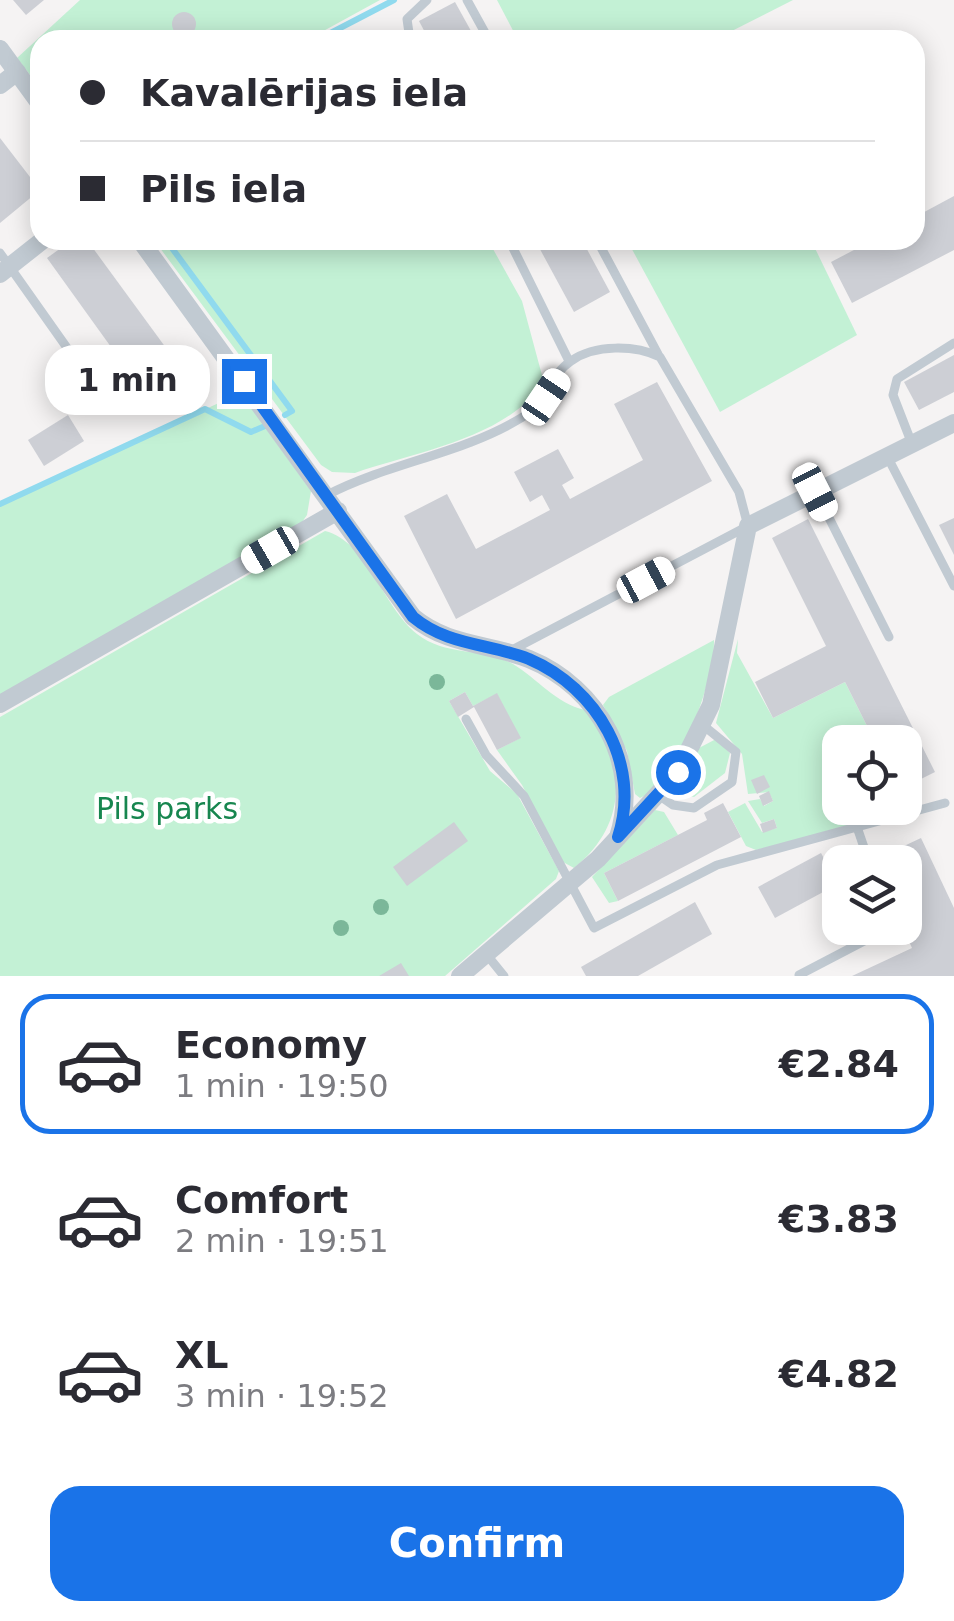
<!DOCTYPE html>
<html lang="en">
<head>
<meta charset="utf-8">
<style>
  :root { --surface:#fff; --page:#f7f7f7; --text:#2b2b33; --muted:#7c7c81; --line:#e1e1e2; --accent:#1a73e8 }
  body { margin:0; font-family:"DejaVu Sans",sans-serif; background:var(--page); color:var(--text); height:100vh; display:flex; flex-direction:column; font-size:38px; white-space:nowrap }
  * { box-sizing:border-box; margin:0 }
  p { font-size:32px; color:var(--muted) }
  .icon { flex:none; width:55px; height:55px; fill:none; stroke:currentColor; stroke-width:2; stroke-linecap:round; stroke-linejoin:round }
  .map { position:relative; height:976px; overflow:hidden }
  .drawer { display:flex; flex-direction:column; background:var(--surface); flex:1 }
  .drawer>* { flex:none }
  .top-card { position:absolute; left:30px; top:30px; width:895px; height:220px; border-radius:30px; box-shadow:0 5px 25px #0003; display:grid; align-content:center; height:220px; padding:0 50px; background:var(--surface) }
  .controls { position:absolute; left:822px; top:725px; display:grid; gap:20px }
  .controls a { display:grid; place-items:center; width:100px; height:100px; border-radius:20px; background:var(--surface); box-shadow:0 5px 25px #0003; font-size:50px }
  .end { position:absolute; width:45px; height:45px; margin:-22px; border:12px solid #1a73e8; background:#fff; box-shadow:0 0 0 5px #fff }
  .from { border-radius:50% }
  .bubble { position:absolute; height:70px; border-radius:30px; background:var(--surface); box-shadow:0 5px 25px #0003; font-size:32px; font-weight:800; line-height:70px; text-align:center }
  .car { position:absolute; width:30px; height:60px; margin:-30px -15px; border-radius:12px; box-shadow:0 0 8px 2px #0007; background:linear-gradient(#fff 24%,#345 0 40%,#fff 0 76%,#345 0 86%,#fff 0) }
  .top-card b { display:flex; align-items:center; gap:35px; height:95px; font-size:38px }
  .top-card b+b { border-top:2px solid var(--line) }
  .top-card i { width:25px; height:25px; background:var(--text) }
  ul { padding:18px 0 0; list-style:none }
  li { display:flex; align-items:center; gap:30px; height:140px; margin:0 20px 15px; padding:0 30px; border:5px solid transparent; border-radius:30px }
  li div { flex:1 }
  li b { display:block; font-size:38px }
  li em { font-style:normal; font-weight:800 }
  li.current { border-color:var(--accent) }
  li>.icon { width:90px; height:90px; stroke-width:1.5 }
  .action { display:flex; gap:20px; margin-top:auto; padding:20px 50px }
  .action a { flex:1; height:115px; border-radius:30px; background:var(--accent); color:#fff; font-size:40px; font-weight:800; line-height:115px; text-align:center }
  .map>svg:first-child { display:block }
</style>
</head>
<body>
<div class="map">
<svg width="954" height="976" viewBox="0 0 954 976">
  <rect width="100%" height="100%" fill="#f5f3f3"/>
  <!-- green -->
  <g fill="#c3f1d5">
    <path d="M80,0H380L307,40H40V88L17,58Z"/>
    <path d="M497,0H793L714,40H518Z"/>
    <path d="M154,240H488L522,301L543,379C516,436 412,453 355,473L332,472L321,465Z"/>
    <path d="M627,240H811L857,335L720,412Z"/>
    <path d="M232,381L311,491L307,515L300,525L0,695V504L223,401L217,391Z"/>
    <path d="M325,531C367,541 383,607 417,634C446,657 483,647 513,664C538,679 555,703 585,710C628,763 628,825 574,868L563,862L522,785L497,750L520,738L497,694L473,706L465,692L449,701L490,771L517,794L559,871L556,879L445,976H0V717Z"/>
    <path d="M738,639L737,653L773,718L845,682L875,742H840V808H878L848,828L756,850L746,846L728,812L745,803L762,832L777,828L774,819L762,823L748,801L760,799L764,806L773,801L769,792L748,794L742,754L716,723Z"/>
    <path d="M714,640C715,680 678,783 640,798L635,794L627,751L603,705L609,697Z"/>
    <path d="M716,739L730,753L725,773L694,797L672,791L699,748Z"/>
    <path d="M655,810L664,812L678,835L604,873L618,901L609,903L592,877Z"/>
  </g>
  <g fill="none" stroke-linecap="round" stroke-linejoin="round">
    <!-- stream -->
    <g stroke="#90daee" stroke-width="6">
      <path d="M317,40L394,0"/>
      <path d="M166,240L292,411L285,415"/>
      <path d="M0,504L205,409L251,432L265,426"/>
    </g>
  </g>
  <!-- building -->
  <g fill="#cdcfd5">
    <path d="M13,0H44L26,15Z"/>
    <path d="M455,2L476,40H429L419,21Z"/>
    <circle cx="184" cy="24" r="12"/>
    <path d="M0,138L40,190L0,223Z"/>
    <path d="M954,196V250L852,303L831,262L873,240H915V217Z"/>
    <path d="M72,240H87L188,378L152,404L47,258Z"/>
    <path d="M535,240H582L610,292L574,312Z"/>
    <path d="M954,355V392L919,410L904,382Z"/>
    <path d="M657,382L712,481L456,619L404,516L447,494L476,549L550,510L542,495L530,502L514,472L558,449L574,478L562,485L570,499L643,460L614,404Z"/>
    <path d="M68,415L84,441L44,466L28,440Z"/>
    <path d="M954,518V555L939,525Z"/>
    <path d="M808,519L935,772L905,787V742H875L845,682L773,718L755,682L826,646L772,538Z"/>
    <path d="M465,692L473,706L497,693L521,738L497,750L474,707L458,717L449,701Z"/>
    <path d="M764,775L770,787L757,794L751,780Z"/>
    <path d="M769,791L773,801L763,806L759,796Z"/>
    <path d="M723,803L741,837L618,901L604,873L707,820L704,813Z"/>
    <path d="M774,819L777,828L763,833L760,824Z"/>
    <path d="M454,822L468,841L407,886L393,867Z"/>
    <path d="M921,838L954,908V976H852L912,948L903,928L905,862H870Z"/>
    <path d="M821,853L838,884L775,918L758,887Z"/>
    <path d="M695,902L712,934L638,976H586L581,967Z"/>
    <path d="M401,963L409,976H379Z"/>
  </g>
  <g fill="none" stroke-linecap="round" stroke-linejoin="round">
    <!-- lane -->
    <g stroke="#c1cad2" stroke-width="9">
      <path d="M467,0L489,40"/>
      <path d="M161,40L164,38"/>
      <path d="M410,40L407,19L427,0"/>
      <path d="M509,240L569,361"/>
      <path d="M597,240L658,354"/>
      <path d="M0,253L82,369"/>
      <path d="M912,444L893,395L897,379L954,343"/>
      <path d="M887,456L954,586"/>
      <path d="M816,492L889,637"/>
      <path d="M327,495C388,463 462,454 521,418C544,404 550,375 571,361C595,344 635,345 660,357L739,492L748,526L512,650"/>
      <path d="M466,719L486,755L524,796L594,928L717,865L945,803"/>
      <path d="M660,796L673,805L694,808L732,782L736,752L704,726"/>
      <path d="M857,827L869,862"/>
      <path d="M487,955L504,976"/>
      <path d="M799,975L889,928"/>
    </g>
    <!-- street -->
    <g stroke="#c1cad2" stroke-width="18">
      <path d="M0,49L40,104"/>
      <path d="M0,85L17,72"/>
      <path d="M140,240L413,617C448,646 488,643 529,659C598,687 642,764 618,837"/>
      <path d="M0,274L43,240"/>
      <path d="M0,704L338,511"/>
      <path d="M460,976L598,859L678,772L711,705L748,526L954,423"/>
    </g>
  </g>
  <!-- trees -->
  <g fill="#7bb799">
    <circle cx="437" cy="682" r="8"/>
    <circle cx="381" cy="907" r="8"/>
    <circle cx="341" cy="928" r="8"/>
  </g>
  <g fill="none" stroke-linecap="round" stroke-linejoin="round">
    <!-- route -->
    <path stroke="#1a73e8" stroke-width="12" d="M244,381L413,617C448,646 488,643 529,659C597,688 642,764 618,837L678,772"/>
  </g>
  <g text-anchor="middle" stroke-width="9" stroke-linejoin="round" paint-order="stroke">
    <!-- park labels -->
    <g font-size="30" fill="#17864f" stroke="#fff">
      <text x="167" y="819">Pils parks</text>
    </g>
  </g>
</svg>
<div class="controls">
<a><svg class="icon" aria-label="locate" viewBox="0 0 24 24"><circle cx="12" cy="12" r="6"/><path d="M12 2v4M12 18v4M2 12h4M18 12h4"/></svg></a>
<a><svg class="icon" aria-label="layers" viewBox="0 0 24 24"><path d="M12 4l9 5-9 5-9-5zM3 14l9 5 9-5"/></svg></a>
</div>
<i class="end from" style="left:678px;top:772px"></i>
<i class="end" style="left:244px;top:381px"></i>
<div class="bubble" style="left:45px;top:345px;width:165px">1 min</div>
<i class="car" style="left:546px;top:397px;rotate:34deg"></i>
<i class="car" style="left:815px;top:492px;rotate:153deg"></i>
<i class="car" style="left:270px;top:550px;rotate:240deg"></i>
<i class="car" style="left:646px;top:580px;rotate:62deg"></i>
<div class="top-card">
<b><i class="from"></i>Kavalērijas iela</b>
<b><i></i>Pils iela</b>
</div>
</div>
<section class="drawer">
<ul>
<li class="current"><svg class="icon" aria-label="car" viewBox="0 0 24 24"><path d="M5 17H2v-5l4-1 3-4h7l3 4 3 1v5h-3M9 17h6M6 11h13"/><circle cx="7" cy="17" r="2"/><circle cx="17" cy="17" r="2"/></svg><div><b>Economy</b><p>1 min · 19:50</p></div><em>€2.84</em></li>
<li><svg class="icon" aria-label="car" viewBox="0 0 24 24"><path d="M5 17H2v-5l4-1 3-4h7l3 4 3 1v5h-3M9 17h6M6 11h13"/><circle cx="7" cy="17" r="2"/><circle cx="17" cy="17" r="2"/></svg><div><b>Comfort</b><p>2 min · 19:51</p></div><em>€3.83</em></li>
<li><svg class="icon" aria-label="car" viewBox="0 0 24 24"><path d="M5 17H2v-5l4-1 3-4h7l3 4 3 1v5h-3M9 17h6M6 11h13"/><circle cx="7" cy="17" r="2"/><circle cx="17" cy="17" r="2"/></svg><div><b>XL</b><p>3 min · 19:52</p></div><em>€4.82</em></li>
</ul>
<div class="action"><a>Confirm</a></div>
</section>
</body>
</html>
